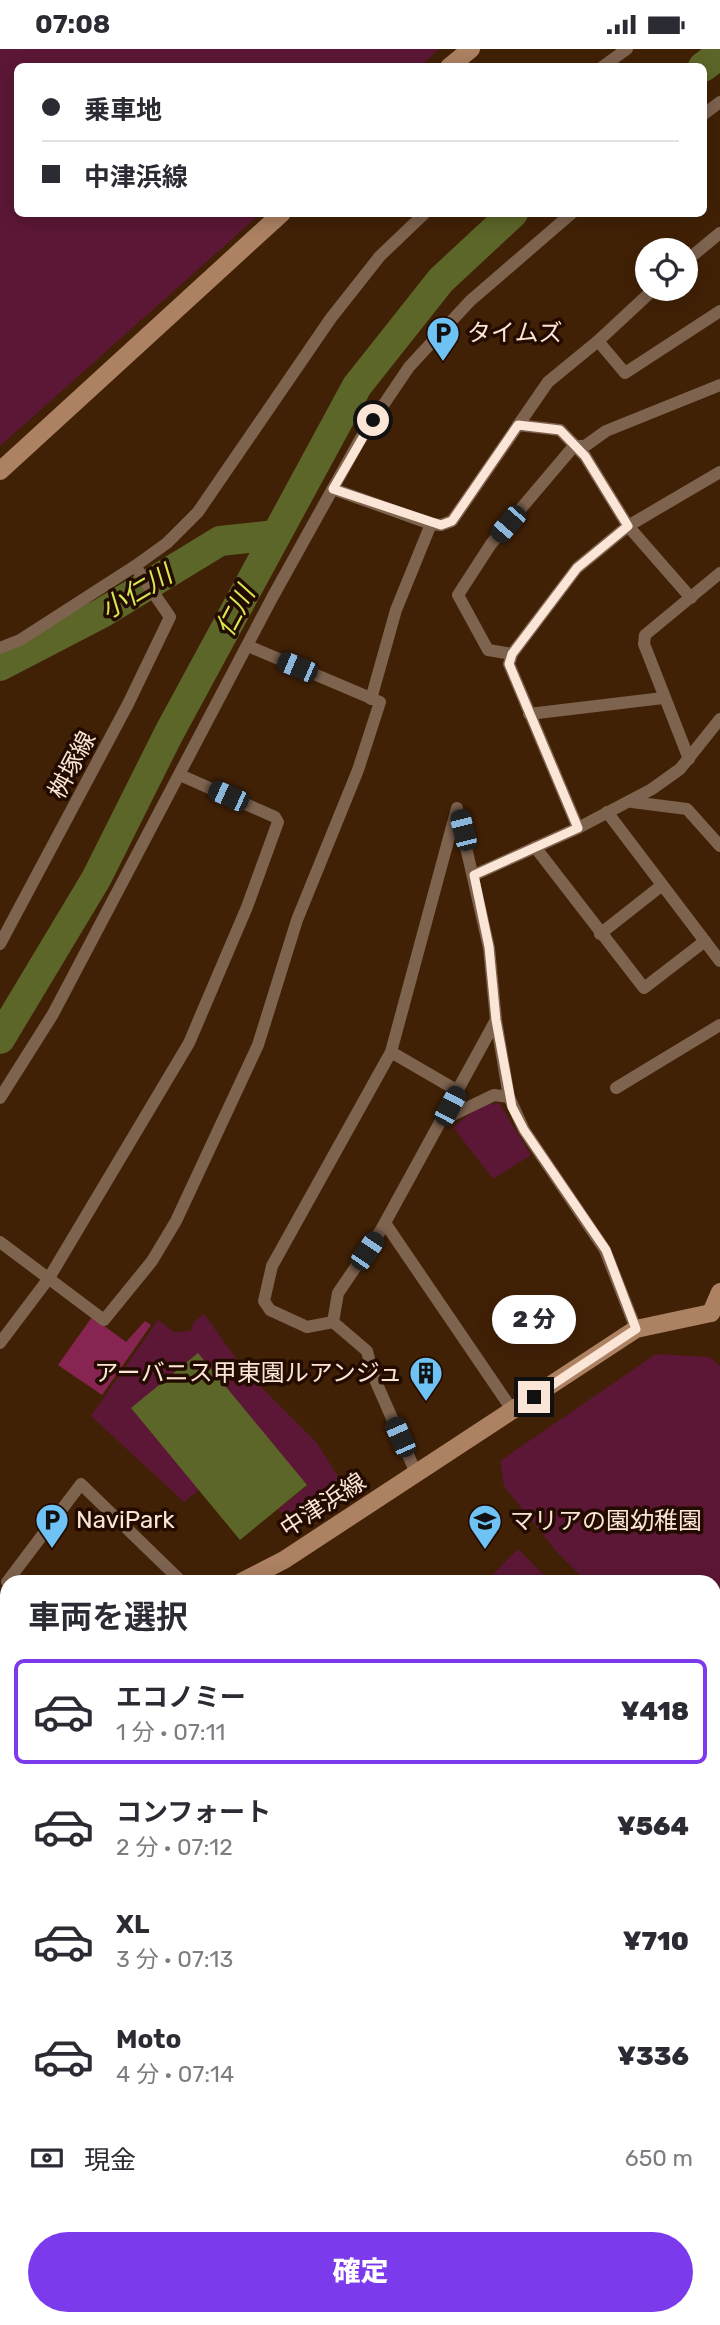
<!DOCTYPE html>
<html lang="ja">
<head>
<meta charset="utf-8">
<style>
  :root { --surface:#fff; --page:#f2f2f3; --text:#2b2b33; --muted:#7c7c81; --line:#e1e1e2; --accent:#7c3aed }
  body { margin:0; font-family:Rubik,"Noto Sans JP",sans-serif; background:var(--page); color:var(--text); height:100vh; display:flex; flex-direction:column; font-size:26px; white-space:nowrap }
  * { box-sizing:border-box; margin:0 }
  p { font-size:23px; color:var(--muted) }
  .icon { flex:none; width:38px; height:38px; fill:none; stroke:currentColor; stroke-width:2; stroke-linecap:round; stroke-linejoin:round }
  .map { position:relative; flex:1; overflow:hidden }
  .side { position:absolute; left:0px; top:1526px; width:721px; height:751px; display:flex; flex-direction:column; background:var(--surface); border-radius:21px 21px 0 0; box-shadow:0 4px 18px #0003 }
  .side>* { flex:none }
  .hud { position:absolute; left:14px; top:14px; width:693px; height:154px; border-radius:10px; box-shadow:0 4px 18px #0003; display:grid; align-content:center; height:154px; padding:0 28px; background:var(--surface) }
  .fabs { position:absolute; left:635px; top:189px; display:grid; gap:14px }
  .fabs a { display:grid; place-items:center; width:63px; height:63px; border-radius:50%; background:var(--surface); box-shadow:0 4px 18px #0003; font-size:35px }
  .end { position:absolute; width:32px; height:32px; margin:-16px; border:9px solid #fbe5d7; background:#111; box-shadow:0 0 0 4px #111 }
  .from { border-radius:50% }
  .bubble { position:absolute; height:49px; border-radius:24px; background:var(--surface); box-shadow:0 4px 18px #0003; font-size:23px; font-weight:800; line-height:49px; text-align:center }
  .car { position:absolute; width:21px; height:42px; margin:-21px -10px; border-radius:9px; box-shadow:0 0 5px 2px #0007; background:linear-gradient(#222 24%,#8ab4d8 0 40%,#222 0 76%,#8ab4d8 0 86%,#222 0) }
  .hud b { display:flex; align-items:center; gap:24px; height:66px; font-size:26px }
  .hud b+b { border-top:2px solid var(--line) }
  .hud i { width:18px; height:18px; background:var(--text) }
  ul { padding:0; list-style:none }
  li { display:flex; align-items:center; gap:21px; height:105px; margin:0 14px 10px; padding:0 14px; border:4px solid transparent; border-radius:10px }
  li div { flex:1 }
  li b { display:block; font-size:26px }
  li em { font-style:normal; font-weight:800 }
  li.selected { border-color:var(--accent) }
  li>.icon { width:63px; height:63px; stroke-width:1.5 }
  h2 { padding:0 28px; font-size:32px; line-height:84px }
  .pay { display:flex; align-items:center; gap:18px; height:77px; padding:0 28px; font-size:26px }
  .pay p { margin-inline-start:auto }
  .primary-button { display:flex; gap:14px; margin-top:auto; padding:14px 28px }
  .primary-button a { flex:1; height:80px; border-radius:42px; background:var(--accent); color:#fff; font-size:28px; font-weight:800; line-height:80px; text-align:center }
  .status { display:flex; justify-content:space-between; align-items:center; height:49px; padding:0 35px; background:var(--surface); direction:ltr }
  .status svg { height:19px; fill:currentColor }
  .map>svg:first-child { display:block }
</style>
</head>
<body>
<div class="status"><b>07:08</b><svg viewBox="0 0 49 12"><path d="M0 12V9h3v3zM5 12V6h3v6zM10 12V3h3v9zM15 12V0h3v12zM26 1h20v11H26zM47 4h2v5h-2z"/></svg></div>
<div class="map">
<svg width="720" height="2276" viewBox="0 0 720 2276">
  <rect width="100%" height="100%" fill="#412106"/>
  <!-- green -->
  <g fill="#5c1736">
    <path d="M0,0H439L420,18H18V164L260,165L0,397Z"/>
    <path d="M499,1054L531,1106L493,1130L453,1078L481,1056Z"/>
    <path d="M204,1265L245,1322L316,1393L344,1437L291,1475L278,1460L307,1437L131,1359L199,1441L184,1453L91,1367L158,1271L174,1283L191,1282L193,1274Z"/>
    <path d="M656,1305L709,1308L720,1317V1568L714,1574V1533H587L557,1503L504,1437L500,1412Z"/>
    <path d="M518,1500L551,1533H485Z"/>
    <path d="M7,1761V1844L0,1840V1767Z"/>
  </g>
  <!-- forest -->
  <path fill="#882452" d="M92,1268L126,1293L145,1272L151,1276L102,1346L58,1316Z"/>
  <!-- water -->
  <path fill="#5d6629" d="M198,1304L307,1436L240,1491L131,1359Z"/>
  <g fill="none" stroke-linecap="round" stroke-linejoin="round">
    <!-- river -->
    <g stroke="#5d6629" stroke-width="30">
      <path d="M703,18L720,5"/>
      <path d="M0,617L102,564L220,492L276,486"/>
      <path d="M0,990L96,830L169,684L357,337L441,231L513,164"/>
    </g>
    <!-- street -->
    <g stroke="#7e634f" stroke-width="12">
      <path d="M602,18L627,0"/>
      <path d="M704,65L720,53"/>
      <path d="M686,212L720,184"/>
      <path d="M598,292L625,324L720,262"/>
      <path d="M518,376L560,381L585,407L628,477L691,549"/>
      <path d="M333,440L431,475"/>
      <path d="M0,599L20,591L135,517L167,494L198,463L331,269L380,207L425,164"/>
      <path d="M512,605L488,601L458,546L491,495L574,397H585L606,382L720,336"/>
      <path d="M371,650L396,561L431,475L441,476L452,472L548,333L598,292L654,240"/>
      <path d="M529,665L663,649"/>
      <path d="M689,710L644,595L645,586L720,524"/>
      <path d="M632,753L687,760L720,797"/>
      <path d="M458,763L489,899L496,971L509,1048L524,1081L605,1201L636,1280"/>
      <path d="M607,763L720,912"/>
      <path d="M578,779L509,615L512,605L577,519L628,477L720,423"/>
      <path d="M535,798L644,939L705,892"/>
      <path d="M474,826L578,779L652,740L680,720L720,670"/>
      <path d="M600,885L661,837"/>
      <path d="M0,895L128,655L170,568L135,517"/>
      <path d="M391,1003L458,1042"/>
      <path d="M616,1039L720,976"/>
      <path d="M0,1049L53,965L272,549L361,389L409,318L470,252L572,164"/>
      <path d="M442,1071L494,1046L509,1048"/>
      <path d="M385,1174L513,1362"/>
      <path d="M0,1193L104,1271L152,1212L176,1172L258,996L297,871L358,721L380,653L248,597"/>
      <path d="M333,1273L307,1278L270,1261L264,1252L272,1217L391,1003L457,759"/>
      <path d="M333,1273L338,1244L381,1181L496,971"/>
      <path d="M333,1273L367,1302L373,1326L416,1424"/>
      <path d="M0,1294L49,1229L189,994L247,858L278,773L275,768L180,726"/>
      <path d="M7,1533L81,1435L182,1533"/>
      <path d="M714,1822L720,1817"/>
      <path d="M0,1892L7,1895"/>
      <path d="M714,1990L720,1995"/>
      <path d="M0,2036L7,2027"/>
      <path d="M0,2085L7,2090"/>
      <path d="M714,2135L720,2130"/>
      <path d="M0,2207L7,2197"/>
      <path d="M714,2214L720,2218"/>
      <path d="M233,2270L239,2276"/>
      <path d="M404,2270L411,2276"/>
      <path d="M709,2270L720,2275"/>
      <path d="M72,2276L77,2270"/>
      <path d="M173,2276L178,2270"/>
      <path d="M652,2276L657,2270"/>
    </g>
    <!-- secondary -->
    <g stroke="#ad8263" stroke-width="18">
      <path d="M449,18L471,0"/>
      <path d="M0,422L282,164"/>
      <path d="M711,1264L720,1243"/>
      <path d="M241,1533L284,1511L636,1280L711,1264"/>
      <path d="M0,1554L7,1557"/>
      <path d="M714,2229L720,2260"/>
      <path d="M336,2276L341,2270"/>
    </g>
    <defs>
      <g id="rail">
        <path d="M0,1854L7,1858"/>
        <path d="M0,1866L7,1870"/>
        <path d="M714,2251L720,2255"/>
      </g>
    </defs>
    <!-- rail casing -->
    <use href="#rail" stroke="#e6cfbf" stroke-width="8"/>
    <!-- rail -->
    <use href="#rail" stroke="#230b00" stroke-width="5" stroke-dasharray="16" stroke-linecap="butt"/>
  </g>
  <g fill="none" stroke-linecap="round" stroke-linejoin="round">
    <!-- route -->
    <path stroke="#fbe5d7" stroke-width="9" d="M373,371L333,440L441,476L452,472L518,376L560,381L585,407L628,477L577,519L512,605L509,615L578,779L474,826L489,898L496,971L512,1058L524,1081L606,1201L636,1280L534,1348"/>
  </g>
  <!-- icons -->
  <defs>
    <symbol id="parking-pin" viewBox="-11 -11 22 30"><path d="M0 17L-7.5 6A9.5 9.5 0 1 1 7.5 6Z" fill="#6fc2f4" stroke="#230b00"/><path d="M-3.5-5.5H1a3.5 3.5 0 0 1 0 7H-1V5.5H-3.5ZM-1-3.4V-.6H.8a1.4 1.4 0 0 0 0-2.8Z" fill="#111"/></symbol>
    <symbol id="building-pin" viewBox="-11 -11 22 30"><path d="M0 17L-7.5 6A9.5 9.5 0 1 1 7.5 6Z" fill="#6fc2f4" stroke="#230b00"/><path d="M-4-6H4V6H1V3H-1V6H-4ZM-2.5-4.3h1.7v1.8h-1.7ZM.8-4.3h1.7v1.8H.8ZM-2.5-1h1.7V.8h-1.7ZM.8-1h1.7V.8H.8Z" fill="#111"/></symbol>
    <symbol id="school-pin" viewBox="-11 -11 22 30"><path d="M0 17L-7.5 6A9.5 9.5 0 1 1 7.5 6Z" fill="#6fc2f4" stroke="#230b00"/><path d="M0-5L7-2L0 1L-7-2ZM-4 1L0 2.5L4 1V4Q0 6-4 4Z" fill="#111"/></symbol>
  </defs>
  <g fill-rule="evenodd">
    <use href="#parking-pin" x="424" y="265" width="38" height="52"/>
    <use href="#building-pin" x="407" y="1305" width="38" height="52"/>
    <use href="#parking-pin" x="33" y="1452" width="38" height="52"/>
    <use href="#school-pin" x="466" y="1453" width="38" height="52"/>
  </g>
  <g text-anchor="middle" stroke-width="7" stroke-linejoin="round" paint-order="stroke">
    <!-- poi labels -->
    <g font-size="24" fill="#fbe5d7" stroke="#230b00" text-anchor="start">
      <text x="467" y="292">タイムズ</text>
      <text x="402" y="1332" text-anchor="end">アーバニス甲東園ルアンジュ</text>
      <text x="76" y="1479">NaviPark</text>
      <text x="510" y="1480">マリアの園幼稚園</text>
    </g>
    <!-- street labels -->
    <g font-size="24" fill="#fbe5d7" stroke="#230b00">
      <text transform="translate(72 716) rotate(-62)" y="8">桝塚線</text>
      <text transform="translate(323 1456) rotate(-33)" y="8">中津浜線</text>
    </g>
    <!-- water labels -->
    <g font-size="26" font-style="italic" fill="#d6ea54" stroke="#230b00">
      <text transform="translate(136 543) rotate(-31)" y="9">小仁川</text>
      <text transform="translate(235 562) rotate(-62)" y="9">仁川</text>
    </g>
  </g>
</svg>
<div class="fabs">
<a><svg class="icon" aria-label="locate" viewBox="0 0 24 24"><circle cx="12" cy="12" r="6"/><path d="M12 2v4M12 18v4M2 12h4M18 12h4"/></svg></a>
</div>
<i class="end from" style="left:373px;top:371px"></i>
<i class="end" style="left:534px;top:1348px"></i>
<div class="bubble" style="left:492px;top:1246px;width:84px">2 分</div>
<i class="car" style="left:508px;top:475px;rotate:221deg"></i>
<i class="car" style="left:297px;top:618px;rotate:293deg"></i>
<i class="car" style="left:228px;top:747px;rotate:294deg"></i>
<i class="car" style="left:463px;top:781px;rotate:346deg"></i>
<i class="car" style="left:450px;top:1057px;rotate:28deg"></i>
<i class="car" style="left:367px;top:1202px;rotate:34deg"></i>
<i class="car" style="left:400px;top:1388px;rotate:336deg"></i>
<div class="hud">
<b><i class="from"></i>乗車地</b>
<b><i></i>中津浜線</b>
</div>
<section class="side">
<h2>車両を選択</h2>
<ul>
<li class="selected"><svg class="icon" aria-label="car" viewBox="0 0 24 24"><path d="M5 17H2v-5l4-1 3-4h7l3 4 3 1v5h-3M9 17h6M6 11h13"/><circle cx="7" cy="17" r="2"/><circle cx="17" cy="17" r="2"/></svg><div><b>エコノミー</b><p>1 分 · 07:11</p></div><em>¥418</em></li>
<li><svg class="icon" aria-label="car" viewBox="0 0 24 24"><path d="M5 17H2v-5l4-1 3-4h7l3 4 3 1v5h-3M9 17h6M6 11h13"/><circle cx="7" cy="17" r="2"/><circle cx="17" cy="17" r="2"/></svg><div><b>コンフォート</b><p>2 分 · 07:12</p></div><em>¥564</em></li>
<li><svg class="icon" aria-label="car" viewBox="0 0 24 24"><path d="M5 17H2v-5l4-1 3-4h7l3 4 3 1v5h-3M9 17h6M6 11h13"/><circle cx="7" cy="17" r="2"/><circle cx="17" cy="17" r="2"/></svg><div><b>XL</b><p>3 分 · 07:13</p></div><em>¥710</em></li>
<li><svg class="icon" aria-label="car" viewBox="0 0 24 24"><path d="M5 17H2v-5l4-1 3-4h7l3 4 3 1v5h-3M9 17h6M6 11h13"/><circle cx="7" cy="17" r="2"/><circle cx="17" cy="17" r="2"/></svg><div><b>Moto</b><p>4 分 · 07:14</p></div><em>¥336</em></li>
</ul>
<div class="pay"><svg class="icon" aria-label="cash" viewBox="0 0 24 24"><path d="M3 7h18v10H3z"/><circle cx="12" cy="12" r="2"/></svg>現金<p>650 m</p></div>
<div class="primary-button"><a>確定</a></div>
</section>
</div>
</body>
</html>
